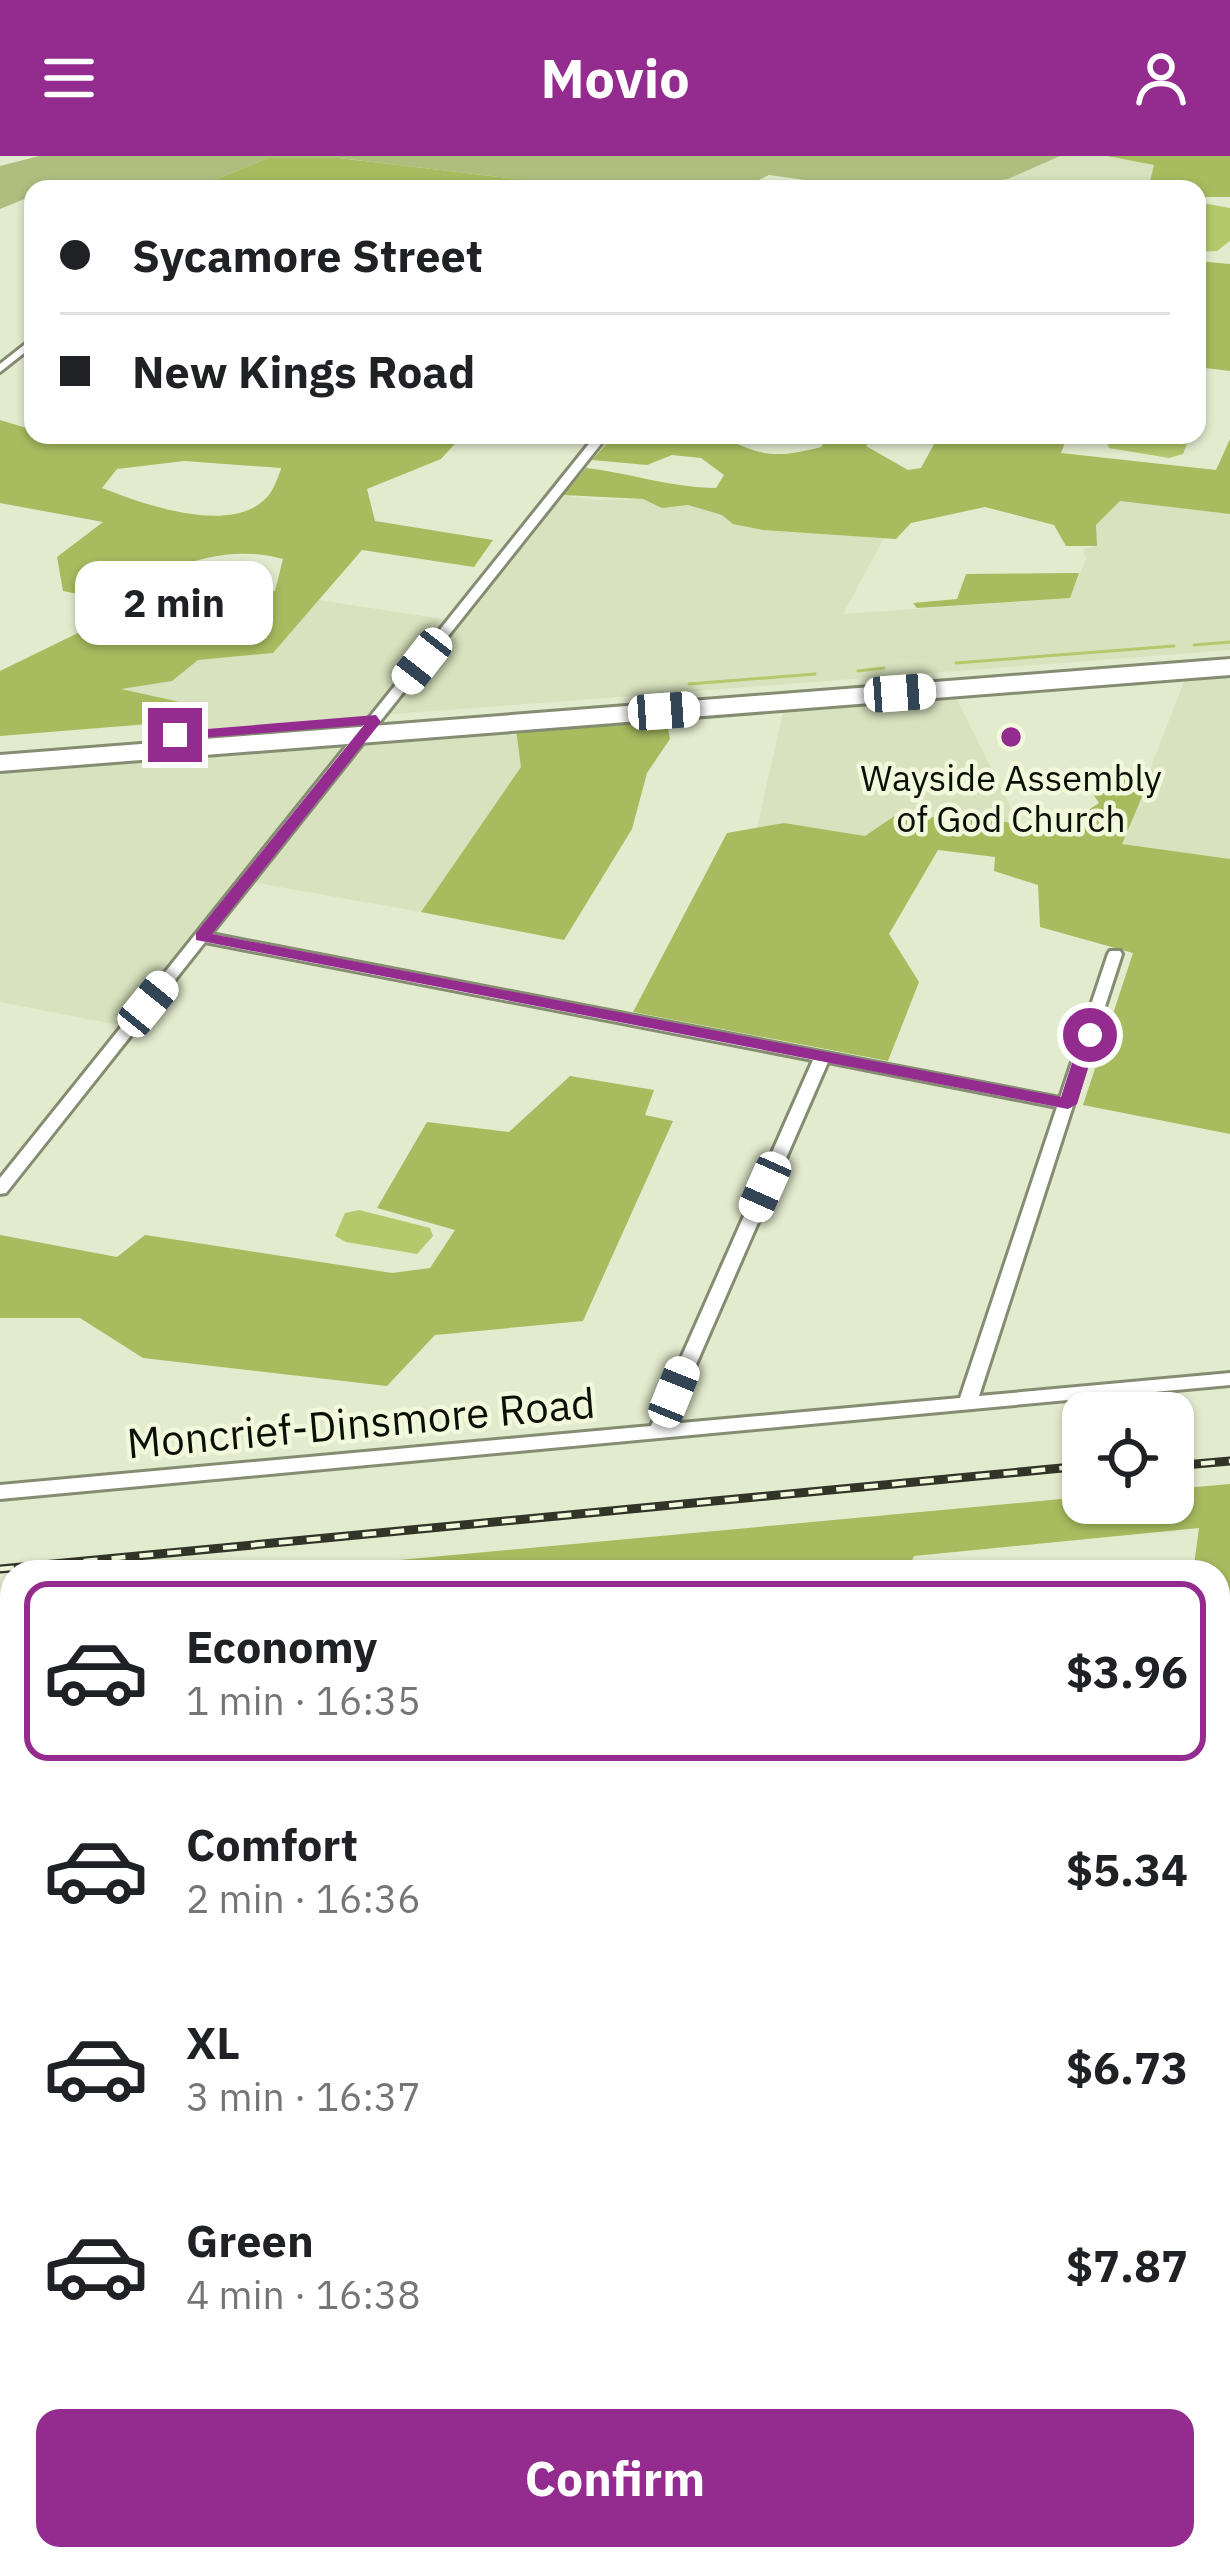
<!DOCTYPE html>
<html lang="en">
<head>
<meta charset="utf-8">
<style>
  :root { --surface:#fff; --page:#f6f6f6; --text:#202124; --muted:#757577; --line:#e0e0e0; --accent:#942c90 }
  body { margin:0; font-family:"IBM Plex Sans",sans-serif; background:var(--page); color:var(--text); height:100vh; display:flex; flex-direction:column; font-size:45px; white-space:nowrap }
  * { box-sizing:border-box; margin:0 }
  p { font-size:39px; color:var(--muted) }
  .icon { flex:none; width:66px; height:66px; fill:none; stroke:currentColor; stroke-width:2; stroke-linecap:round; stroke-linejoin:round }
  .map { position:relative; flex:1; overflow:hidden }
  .side { position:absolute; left:0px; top:1404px; width:1230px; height:1011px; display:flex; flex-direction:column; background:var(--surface); border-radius:36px 36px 0 0; box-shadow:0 3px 9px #0004 }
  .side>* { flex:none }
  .guide { position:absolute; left:24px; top:24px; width:1182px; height:264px; border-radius:24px; box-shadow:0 3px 9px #0004; display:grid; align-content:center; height:264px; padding:0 36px; background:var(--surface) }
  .controls { position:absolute; left:1062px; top:1236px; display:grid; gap:24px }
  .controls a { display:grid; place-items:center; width:132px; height:132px; border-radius:24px; background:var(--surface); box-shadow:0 3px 9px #0004; font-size:60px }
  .end { position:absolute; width:54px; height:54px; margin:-27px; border:15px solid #942c90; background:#fff; box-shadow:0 0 0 6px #fff }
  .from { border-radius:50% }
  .bubble { position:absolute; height:84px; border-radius:24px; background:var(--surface); box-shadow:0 3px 9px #0004; font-size:39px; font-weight:800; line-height:84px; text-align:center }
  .car { position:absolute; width:36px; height:72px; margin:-36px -18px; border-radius:15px; box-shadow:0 0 9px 3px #0007; background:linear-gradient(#fff 24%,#345 0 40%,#fff 0 76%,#345 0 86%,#fff 0) }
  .guide b { display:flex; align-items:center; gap:42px; height:114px; font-size:45px }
  .guide b+b { border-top:3px solid var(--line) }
  .guide i { width:30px; height:30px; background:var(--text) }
  ul { padding:21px 0 0; list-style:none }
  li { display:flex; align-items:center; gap:36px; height:180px; margin:0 24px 18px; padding:0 12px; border:6px solid transparent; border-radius:24px }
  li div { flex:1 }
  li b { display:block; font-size:45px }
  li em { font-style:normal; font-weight:800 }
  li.current { border-color:var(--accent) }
  li>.icon { width:108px; height:108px; stroke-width:1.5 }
  .cta { display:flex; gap:24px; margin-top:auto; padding:24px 36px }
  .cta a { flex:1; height:138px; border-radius:24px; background:var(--accent); color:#fff; font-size:48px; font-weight:800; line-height:138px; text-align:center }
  header { display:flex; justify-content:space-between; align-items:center; height:156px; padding:0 36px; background:var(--accent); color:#fff; font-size:54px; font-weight:800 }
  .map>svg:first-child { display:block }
</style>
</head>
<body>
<header><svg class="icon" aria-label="menu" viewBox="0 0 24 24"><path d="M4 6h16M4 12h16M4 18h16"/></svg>Movio<svg class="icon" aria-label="person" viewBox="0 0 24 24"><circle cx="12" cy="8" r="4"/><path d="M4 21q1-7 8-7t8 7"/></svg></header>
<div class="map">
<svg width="1230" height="2413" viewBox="0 0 1230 2413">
  <rect width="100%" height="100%" fill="#e3ebce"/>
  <!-- built -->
  <g fill="#d8e2be">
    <path d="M1060,0H1107L1154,9L1148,33H935L1008,23Z"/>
    <path d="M550,338L601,344L643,343L662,351L688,349L722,359L884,382L843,458L1069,442L1086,403L1083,393L1096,390V370L1120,345L1230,358V494L187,574L188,548L116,533L171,525L197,504L273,497L319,444L449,464Z"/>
    <path d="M1230,515V703L1121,688L1187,518Z"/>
    <path d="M954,537L1019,668L1006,666L865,680L784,667L757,672L784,552Z"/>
    <path d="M516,574L522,610L421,756L240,724L123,870L0,846V613Z"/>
  </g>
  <!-- green -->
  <path fill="#afbe7f" d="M39,0H1060L1008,23L935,33H869L769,19L740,33H600L339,2H268L192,33L36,31L27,42L0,53V10Z"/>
  <!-- forest -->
  <g fill="#a8bb5f" fill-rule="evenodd">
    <path d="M1107,0H1230V41H1197V33H1148L1154,9Z"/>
    <path d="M268,2H339L600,33H192Z"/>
    <path d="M1197,105L1230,108V215L1197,211Z"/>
    <path d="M0,264L33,274V279L460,282L441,303L367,333L375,365L493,384L474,411L362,394L273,497L198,504L172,525L121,533L189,548L186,565L0,580V515L78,477L116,482L157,458L275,435L283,403C220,386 165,412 114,445L63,435L57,401L103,366L0,347ZM184,305L281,312V313C278,321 274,333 268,340C233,381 143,348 102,332L117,313Z"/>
    <path d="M614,279C636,279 703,272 720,280C761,300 775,303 821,291L829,279H873L866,290L908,314L921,312L939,279H1068L1061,297L1216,314L1230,283V358L1120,345L1096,369L1097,390H1066L1054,369L985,351L911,367L896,383L763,374L733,368L722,359L688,349L662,352L643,343L563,339L586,312C630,317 672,332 716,332L724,319L701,302L672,299L647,309L592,304Z"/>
    <path d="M1079,417L1070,442L917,452L913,447L957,443L966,418Z"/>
    <path d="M667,567L670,583L647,617L632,673L564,784L421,756L521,611L516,574Z"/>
    <path d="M1152,617L1122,688L1230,703V978L1083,949L1133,797L1040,771L1038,729L994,715L995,701L938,694L889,778L919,826L888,905L633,856L727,677L784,667L865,680L896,659L1006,666L1056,676L1099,647L1082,621Z"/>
    <path d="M570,920L654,934L645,959L673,965L583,1165L435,1179L387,1230L143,1202L80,1162H0V1079L117,1101L145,1079L392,1117L430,1112L455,1074L377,1052L427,966L509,976Z"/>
    <path d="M1230,1328V1832L1218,1833V1416H1193L1199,1372L914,1400L907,1416H269L1083,1341V1347H1173V1333Z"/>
    <path d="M12,1440V1967L0,1969V1441Z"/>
    <path d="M186,2403H334L339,2413H181Z"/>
  </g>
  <!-- water -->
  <g fill="#b4c86c">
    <path d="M1197,46L1230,52V85L1217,95L1197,96Z"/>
    <path d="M1122,279H1181L1188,285L1183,298L1169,302L1109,292L1107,287Z"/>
    <path d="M359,1054L430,1072L433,1080L417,1098L346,1086L335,1080L345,1057Z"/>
  </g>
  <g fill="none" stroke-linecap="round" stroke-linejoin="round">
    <!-- stream -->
    <g stroke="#b4c86c" stroke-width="3">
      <path d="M1194,489L1230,486"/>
      <path d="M956,507L1174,490"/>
      <path d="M858,515L884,512"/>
      <path d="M689,528L815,518"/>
    </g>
    <defs>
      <g id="street">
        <path d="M33,182V190L0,216V208Z"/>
        <path d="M596,279H608L211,778L1060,942L1108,798L1110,795H1120L1122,798L979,1240L1230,1217V1229L0,1343V1329L651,1270L813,904L205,786L6,1037L0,1038V1022ZM828,906L1057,951L960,1242L670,1268Z"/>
        <path d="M1230,2140V2164L1218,2166V2142Z"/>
        <path d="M1230,2334V2360L1218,2362V2336Z"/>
        <path d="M575,2403H601L597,2413H571Z"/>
        <path d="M1100,2403H1132L1128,2413H1096Z"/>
      </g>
      <g id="secondary">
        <path d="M1230,1845V1875L1218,1876V1846Z"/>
        <path d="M12,1989V2021L0,2022V1990Z"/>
      </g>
      <path id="highway" d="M1230,503V519L0,615V599Z"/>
    </defs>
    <!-- street casing -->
    <use href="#street" stroke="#858c72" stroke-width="6"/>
    <!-- secondary casing -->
    <use href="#secondary" stroke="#858c72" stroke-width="6"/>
    <!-- highway casing -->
    <use href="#highway" stroke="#858c72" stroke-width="6"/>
    <!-- street -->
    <use href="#street" fill="#fff" fill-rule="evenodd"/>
    <!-- secondary -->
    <use href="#secondary" fill="#fff" fill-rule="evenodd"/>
    <!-- highway -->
    <use href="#highway" fill="#fff" fill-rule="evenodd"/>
    <defs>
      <g id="rail">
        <path d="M1173,1310L1230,1305"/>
        <path d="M0,1413L1083,1310"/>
      </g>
    </defs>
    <!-- rail casing -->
    <use href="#rail" stroke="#313427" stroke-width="9"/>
    <!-- rail -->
    <use href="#rail" stroke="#f1f8db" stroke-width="4.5" stroke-dasharray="14" stroke-linecap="butt"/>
  </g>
  <!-- route -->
  <path fill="#942c90" d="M376,559L381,566L212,778L1061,941L1081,879L1090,874L1098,879L1077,948L1068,953L196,784V777L364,569L175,584L170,576Z"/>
  <!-- markers -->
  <circle fill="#942c90" stroke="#f1f8db" stroke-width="4.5" cx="1011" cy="581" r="12"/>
  <g text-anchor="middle" stroke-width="9" stroke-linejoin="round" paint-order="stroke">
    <!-- far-poi labels -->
    <g font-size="36" fill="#0d0f06" stroke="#f1f8db">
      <text x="1011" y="635">Wayside Assembly<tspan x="1011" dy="41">of God Church</tspan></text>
    </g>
    <!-- street labels -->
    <g font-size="42" fill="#0d0f06" stroke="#f1f8db">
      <text transform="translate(361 1267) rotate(-5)" y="15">Moncrief-Dinsmore Road</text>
    </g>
  </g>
</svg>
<div class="controls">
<a><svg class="icon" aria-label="locate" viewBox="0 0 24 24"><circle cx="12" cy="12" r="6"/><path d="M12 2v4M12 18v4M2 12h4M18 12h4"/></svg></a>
</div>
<i class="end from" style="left:1090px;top:879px"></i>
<i class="end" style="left:175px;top:579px"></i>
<div class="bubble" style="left:75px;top:405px;width:198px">2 min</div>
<i class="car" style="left:422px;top:505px;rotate:218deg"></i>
<i class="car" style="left:900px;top:537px;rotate:86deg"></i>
<i class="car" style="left:664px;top:555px;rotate:86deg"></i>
<i class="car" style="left:148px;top:848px;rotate:39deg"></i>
<i class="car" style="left:765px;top:1031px;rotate:204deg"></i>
<i class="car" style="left:674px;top:1236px;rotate:22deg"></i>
<div class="guide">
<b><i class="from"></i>Sycamore Street</b>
<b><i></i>New Kings Road</b>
</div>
<section class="side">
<ul>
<li class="current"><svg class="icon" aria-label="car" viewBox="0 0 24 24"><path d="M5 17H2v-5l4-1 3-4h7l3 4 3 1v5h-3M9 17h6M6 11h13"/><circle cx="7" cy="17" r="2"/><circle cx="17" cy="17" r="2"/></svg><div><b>Economy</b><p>1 min · 16:35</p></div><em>$3.96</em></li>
<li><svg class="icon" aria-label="car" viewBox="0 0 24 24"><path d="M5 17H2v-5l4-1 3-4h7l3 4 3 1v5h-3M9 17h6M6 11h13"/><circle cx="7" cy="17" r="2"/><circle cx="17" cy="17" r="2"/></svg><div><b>Comfort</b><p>2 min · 16:36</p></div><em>$5.34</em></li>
<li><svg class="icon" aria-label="car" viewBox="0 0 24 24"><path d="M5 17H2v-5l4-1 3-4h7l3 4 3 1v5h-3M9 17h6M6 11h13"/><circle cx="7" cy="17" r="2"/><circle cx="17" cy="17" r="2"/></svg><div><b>XL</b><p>3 min · 16:37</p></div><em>$6.73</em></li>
<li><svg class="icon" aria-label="car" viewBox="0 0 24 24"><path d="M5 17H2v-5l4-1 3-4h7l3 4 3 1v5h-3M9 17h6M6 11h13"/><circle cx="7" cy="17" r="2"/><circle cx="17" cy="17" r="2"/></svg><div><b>Green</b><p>4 min · 16:38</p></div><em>$7.87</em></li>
</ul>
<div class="cta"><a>Confirm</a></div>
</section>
</div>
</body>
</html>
